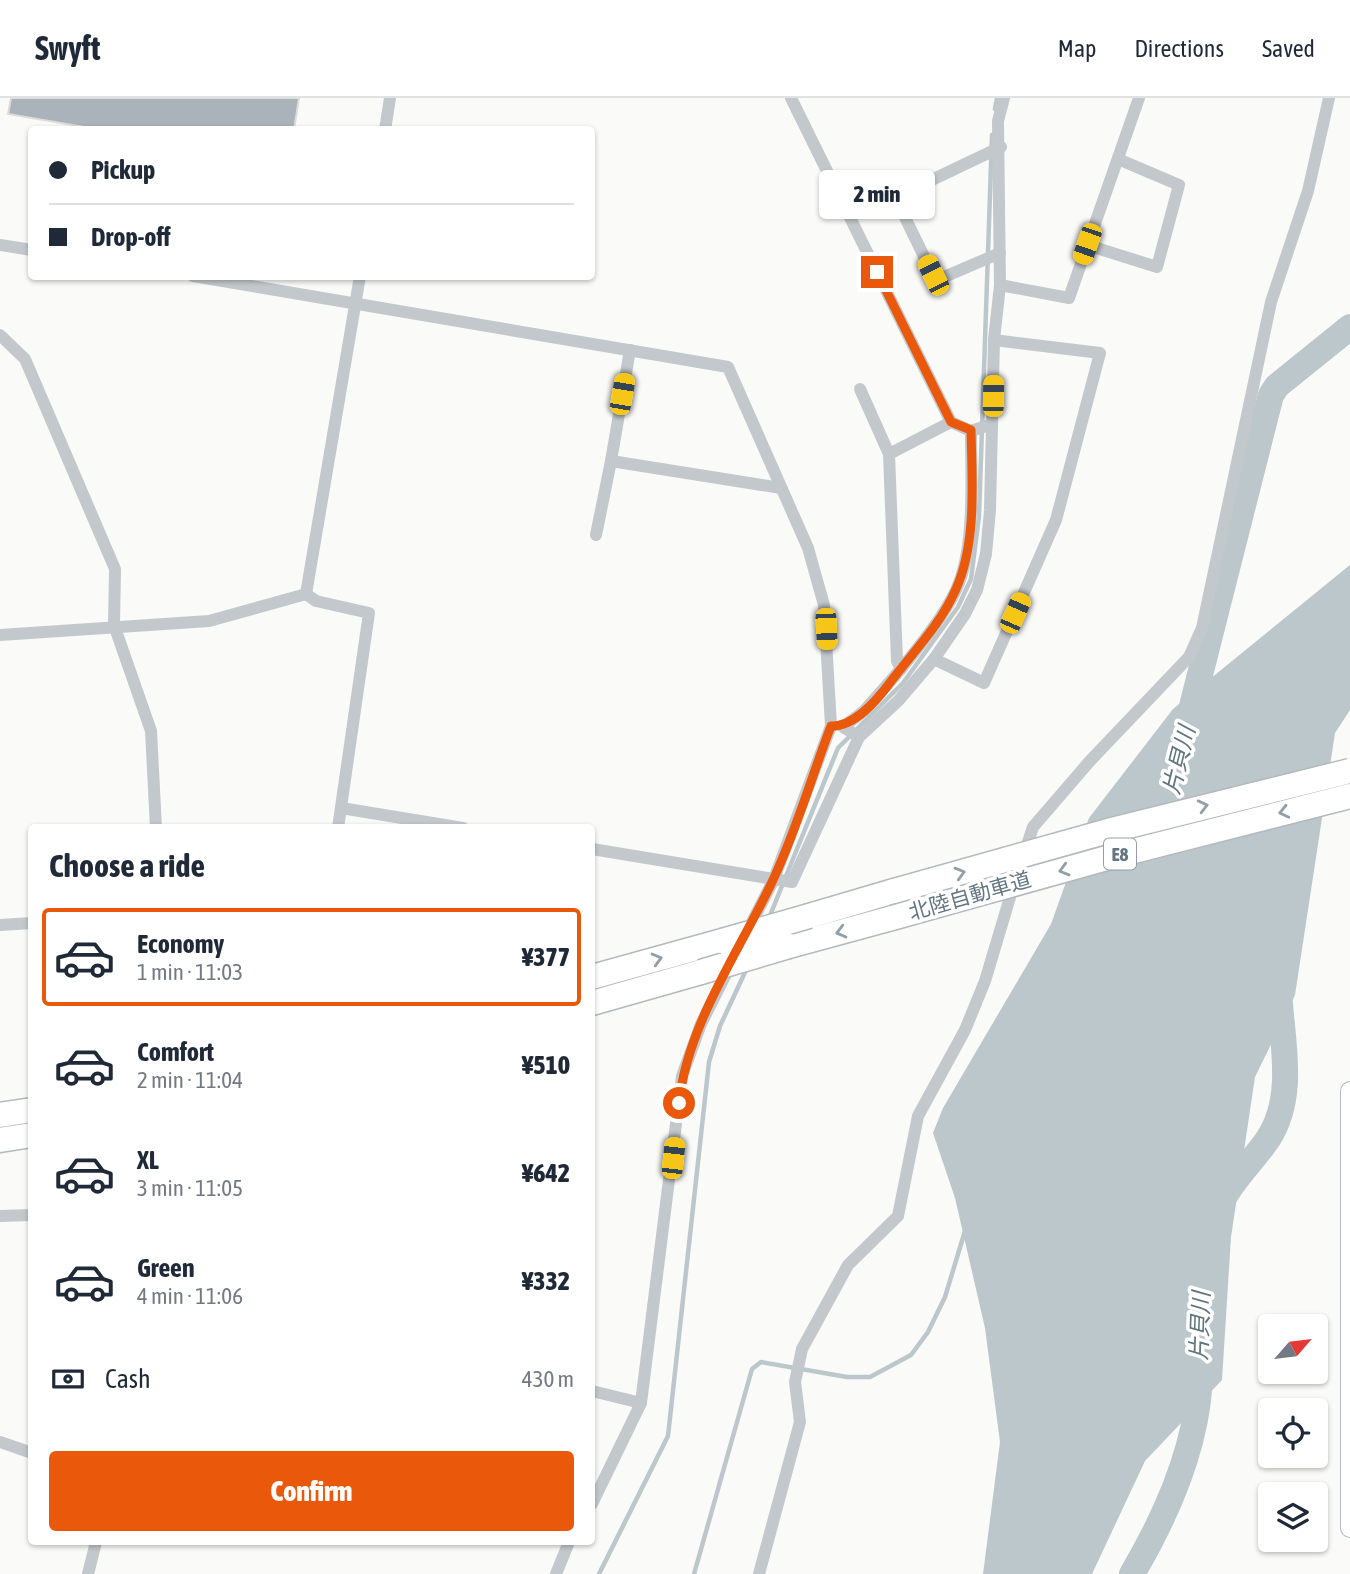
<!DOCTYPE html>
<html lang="en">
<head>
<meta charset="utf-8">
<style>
  :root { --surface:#fff; --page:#f6f6f7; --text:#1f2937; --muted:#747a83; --line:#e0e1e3; --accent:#ea580c }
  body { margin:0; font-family:"Asap Condensed","Noto Sans JP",sans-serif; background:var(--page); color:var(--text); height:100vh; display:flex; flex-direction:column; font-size:26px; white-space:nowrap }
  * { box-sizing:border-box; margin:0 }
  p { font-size:23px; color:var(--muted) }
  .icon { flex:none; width:38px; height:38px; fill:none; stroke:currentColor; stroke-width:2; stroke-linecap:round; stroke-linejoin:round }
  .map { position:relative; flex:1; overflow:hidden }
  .panel { position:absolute; left:28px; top:726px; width:567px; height:721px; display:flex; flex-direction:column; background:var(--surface); border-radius:7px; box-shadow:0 2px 5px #0004 }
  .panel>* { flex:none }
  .hud { position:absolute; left:28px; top:28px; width:567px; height:154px; border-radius:7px; box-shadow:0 2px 5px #0004; display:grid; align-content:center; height:154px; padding:0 21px; background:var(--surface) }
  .needle { width:46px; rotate:62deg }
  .controls { position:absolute; left:1258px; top:1216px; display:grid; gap:14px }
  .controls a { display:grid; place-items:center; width:70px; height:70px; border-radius:7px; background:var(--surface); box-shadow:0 2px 5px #0004; font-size:35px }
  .end { position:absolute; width:32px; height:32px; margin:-16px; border:9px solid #ea580c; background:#fff; box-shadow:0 0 0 4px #fff }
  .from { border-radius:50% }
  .bubble { position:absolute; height:49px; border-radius:7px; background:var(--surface); box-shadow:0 2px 5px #0004; font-size:23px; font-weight:800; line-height:49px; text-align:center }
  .car { position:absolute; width:21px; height:42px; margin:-21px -10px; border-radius:9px; box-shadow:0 0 5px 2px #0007; background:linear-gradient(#f5c518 24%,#345 0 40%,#f5c518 0 76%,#345 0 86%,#f5c518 0) }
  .hud b { display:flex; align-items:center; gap:24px; height:66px; font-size:26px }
  .hud b+b { border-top:2px solid var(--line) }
  .hud i { width:18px; height:18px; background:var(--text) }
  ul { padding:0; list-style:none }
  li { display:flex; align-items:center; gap:21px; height:98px; margin:0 14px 10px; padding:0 7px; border:4px solid transparent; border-radius:7px }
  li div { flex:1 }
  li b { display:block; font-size:26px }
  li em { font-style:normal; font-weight:800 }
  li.current { border-color:var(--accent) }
  li>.icon { width:63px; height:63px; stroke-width:1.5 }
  h2 { padding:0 21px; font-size:32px; line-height:84px }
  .pay { display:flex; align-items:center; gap:18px; height:77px; padding:0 21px; font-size:26px }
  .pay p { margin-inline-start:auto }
  .primary-button { display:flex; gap:14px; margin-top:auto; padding:14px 21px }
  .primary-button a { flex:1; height:80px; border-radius:7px; background:var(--accent); color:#fff; font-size:28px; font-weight:800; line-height:80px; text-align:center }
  header { display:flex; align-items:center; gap:42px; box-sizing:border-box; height:98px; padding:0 35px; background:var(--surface); border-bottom:2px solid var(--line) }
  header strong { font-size:33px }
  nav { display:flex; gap:38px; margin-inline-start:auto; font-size:24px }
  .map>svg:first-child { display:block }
</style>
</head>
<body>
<header>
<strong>Swyft</strong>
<nav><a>Map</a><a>Directions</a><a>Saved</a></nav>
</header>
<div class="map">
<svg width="1350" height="1476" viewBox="0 0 1350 1476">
  <rect width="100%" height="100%" fill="#fafaf8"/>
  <!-- water -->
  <path fill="#bbc7cb" d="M1350,467V612L1335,635L1295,897L1255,979L1231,1139L1222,1282L1145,1363L1092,1476H983L1000,1344L985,1230L955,1100L933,1035L943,1010L1051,826L1089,720L1173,611Z"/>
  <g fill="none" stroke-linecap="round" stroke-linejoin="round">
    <!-- stream -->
    <g stroke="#bbc7cb" stroke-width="4.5">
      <path d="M995,11L997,0"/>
      <path d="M769,820L838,650L903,585L958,509L971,481L979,418L992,37"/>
      <path d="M599,1476L668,1338L709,964L720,928L747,870"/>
      <path d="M694,1476L752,1271L761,1264L847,1279H870L911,1257L928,1234L945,1199L965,1133"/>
    </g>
    <!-- river -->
    <g stroke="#bbc7cb" stroke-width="26">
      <path d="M1188,624L1271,297L1277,288L1350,229"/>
      <path d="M1222,1103C1234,1080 1253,1063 1268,1041C1297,997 1281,940 1279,891"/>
      <path d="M1132,1476C1168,1415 1200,1343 1200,1271"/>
    </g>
  </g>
  <!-- building -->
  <path fill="#aab3b9" stroke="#dcdcda" stroke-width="2" d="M11,0H299L294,32H102L8,16Z"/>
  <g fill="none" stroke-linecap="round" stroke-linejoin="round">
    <defs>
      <path id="secondary" d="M1350,993V1430"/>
      <g id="motorway">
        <path d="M809,818L894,793"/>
        <path d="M789,848L892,820"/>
        <path d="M592,879L722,843"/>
        <path d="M592,905L701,874"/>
        <path d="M0,1017L32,1012"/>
        <path d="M0,1042L32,1037"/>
      </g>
    </defs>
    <!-- secondary casing -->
    <use href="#secondary" stroke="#b3babf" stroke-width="20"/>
    <!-- motorway casing -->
    <use href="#motorway" stroke="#b4b9bd" stroke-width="27"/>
    <!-- minor -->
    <g stroke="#c3c8cc" stroke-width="12">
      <path d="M791,0L951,324L971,333L992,326"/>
      <path d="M385,32L390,0"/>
      <path d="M0,147L32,152"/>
      <path d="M1087,147L1157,169L1179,87L1118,61"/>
      <path d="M1000,155L944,179L933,177L898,105L900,97L1001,49"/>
      <path d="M193,178L728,269L808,450L824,507L831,628L774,781L747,834"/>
      <path d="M1000,187L1069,200L1139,0"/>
      <path d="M0,237L25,261L115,471L114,527L151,633L156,730"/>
      <path d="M630,252L611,363L781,390"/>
      <path d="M860,291L889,356L951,324"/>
      <path d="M889,356L897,563L901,571C921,546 942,521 956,492C976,449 971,379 971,333"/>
      <path d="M596,437L611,363"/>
      <path d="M306,496L360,178"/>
      <path d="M306,496L316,503L369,515L338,730"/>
      <path d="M0,537L209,523L306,496"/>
      <path d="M934,561L984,585L1056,422L1100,255L994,242"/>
      <path d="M859,639L843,629L864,613L901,571"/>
      <path d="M341,710L463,730"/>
      <path d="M592,751L792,784L859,639L898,603L934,561L965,516L977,492L986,456L990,412L994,242L1000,187L998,23L1004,0"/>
      <path d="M1024,756L1033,729L1089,664L1189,559L1202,530L1271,204L1308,93L1329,0"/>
      <path d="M0,827L32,825"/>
      <path d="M0,1118L32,1117"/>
      <path d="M592,1293L641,1305"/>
      <path d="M0,1344L32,1355"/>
      <path d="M592,1406L641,1305L682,978L701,926L731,866"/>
      <path d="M88,1476L96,1444"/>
      <path d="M556,1476L569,1444"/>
      <path d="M759,1476L800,1324L795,1284L802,1251L848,1167L898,1118L918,1018L965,932L985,883L1014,786"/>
    </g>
    <!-- secondary -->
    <use href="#secondary" stroke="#fff" stroke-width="18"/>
    <!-- motorway -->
    <use href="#motorway" stroke="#fff" stroke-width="24"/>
    <defs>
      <g id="motorway-bridge">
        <path d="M894,793L1108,733L1350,673"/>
        <path d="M892,820L1114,758L1350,698"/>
        <path d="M722,843L809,818"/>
        <path d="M701,874L789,848"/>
      </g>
    </defs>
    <!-- motorway-bridge casing -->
    <use href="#motorway-bridge" stroke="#b4b9bd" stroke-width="27" stroke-linecap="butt"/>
    <!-- motorway-bridge -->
    <use href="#motorway-bridge" stroke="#fff" stroke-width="24"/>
  </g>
  <!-- one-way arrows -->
  <defs><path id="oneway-chevron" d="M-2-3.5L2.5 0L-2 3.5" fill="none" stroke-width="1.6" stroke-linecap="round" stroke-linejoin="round" transform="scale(1.75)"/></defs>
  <g stroke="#939fa8">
    <use href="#oneway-chevron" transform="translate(1203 708) rotate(-14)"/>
    <use href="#oneway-chevron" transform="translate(1284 714) rotate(167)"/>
    <use href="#oneway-chevron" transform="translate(1064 772) rotate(164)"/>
    <use href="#oneway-chevron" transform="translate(960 775) rotate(-16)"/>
    <use href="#oneway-chevron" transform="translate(841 834) rotate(165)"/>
    <use href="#oneway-chevron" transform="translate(657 861) rotate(-15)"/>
  </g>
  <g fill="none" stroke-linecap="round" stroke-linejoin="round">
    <!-- route -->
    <path stroke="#ea580c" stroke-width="9" d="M679,1005C687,927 739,854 772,784C796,734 811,680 831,628C855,629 878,601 892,582C914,553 941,526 956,491C977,444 972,382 971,332L951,324L877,174"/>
  </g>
  <g text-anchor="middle" stroke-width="7" stroke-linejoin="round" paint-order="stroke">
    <!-- shield labels -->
    <rect fill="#fff" stroke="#939fa8" stroke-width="2" x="1104" y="740.5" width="32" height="31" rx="5"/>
    <g font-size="19" font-weight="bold" fill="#657683">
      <text x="1120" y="763">E8</text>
    </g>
    <!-- street labels -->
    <g font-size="21" fill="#657683" stroke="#fff">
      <text transform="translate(970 798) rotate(-16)" y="7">北陸自動車道</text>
    </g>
    <!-- water labels -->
    <g font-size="23" font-style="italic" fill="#60757c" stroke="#fff">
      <text transform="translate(1179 662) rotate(-76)" y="8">片貝川</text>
      <text transform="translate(1200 1228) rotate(-88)" y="8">片貝川</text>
    </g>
  </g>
</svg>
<div class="controls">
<a><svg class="needle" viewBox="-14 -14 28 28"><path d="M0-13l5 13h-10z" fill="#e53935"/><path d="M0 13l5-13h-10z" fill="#747a83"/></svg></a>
<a><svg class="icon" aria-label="locate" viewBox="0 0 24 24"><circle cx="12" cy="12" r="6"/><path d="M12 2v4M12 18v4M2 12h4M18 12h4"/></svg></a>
<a><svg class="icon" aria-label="layers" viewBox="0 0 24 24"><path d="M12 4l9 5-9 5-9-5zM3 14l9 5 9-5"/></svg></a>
</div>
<i class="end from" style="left:679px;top:1005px"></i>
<i class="end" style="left:877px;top:174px"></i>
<div class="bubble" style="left:819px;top:72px;width:116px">2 min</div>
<i class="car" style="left:1087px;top:146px;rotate:199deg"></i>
<i class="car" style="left:933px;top:177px;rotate:334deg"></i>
<i class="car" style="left:622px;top:296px;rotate:10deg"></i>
<i class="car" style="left:993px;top:298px;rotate:1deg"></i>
<i class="car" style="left:1015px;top:515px;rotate:24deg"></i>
<i class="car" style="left:826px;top:531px;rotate:177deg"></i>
<i class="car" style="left:673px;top:1060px;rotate:6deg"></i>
<div class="hud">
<b><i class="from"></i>Pickup</b>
<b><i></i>Drop-off</b>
</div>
<section class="panel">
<h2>Choose a ride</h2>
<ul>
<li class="current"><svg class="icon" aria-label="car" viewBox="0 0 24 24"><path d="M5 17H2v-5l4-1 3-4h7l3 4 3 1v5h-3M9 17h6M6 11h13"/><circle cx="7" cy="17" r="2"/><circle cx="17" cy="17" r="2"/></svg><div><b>Economy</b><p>1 min · 11:03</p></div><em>¥377</em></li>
<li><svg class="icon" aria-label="car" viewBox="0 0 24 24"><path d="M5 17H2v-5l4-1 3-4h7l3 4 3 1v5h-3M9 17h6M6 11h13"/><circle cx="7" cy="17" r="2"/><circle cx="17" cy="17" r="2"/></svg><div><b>Comfort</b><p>2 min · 11:04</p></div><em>¥510</em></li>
<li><svg class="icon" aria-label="car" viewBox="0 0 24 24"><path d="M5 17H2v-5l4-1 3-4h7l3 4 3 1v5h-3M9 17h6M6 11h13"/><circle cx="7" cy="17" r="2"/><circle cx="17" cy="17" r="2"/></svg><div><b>XL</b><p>3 min · 11:05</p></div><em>¥642</em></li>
<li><svg class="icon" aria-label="car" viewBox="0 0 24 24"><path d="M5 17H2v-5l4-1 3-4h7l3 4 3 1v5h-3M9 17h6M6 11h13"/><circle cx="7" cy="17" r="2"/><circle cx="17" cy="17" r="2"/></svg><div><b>Green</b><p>4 min · 11:06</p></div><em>¥332</em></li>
</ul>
<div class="pay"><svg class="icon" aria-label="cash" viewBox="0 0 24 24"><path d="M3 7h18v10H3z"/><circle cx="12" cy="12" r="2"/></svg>Cash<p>430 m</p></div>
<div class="primary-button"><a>Confirm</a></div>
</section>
</div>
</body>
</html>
